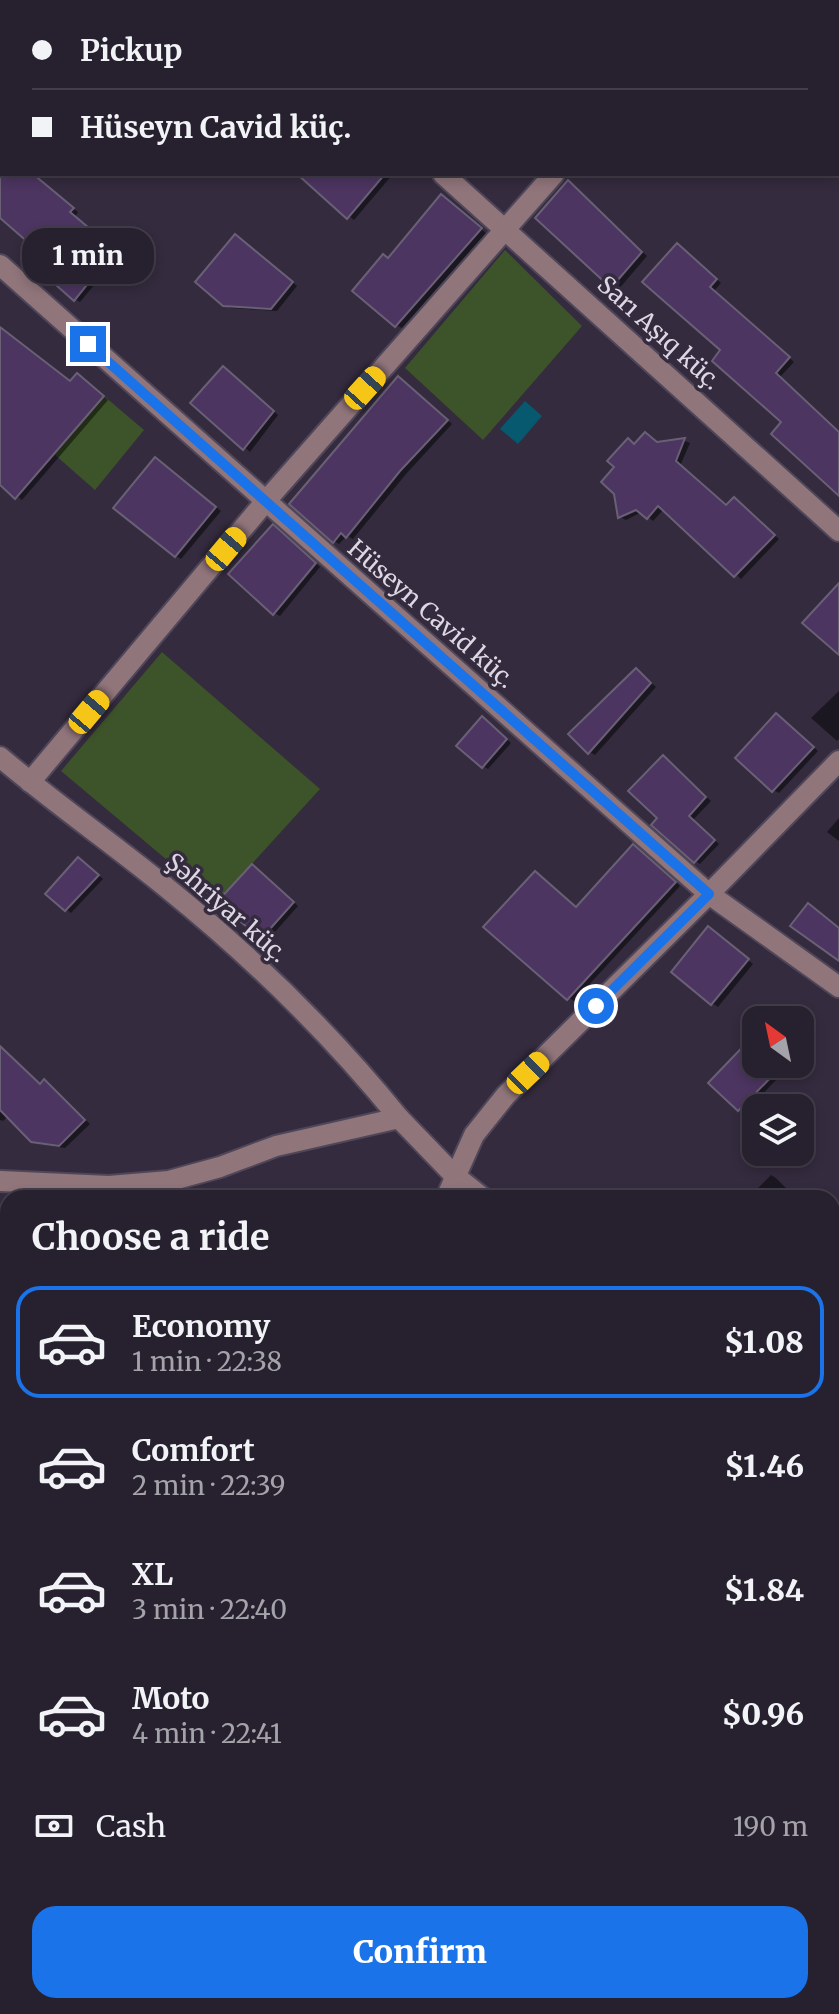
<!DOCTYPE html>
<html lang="en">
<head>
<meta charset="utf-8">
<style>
  :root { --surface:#27202e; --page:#332d3a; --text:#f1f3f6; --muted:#a4a3aa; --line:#433e4a; --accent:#1a73e8 }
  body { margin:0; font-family:Merriweather,serif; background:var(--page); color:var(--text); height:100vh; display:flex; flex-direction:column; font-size:30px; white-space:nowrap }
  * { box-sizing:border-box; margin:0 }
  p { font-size:26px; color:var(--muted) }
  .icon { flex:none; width:44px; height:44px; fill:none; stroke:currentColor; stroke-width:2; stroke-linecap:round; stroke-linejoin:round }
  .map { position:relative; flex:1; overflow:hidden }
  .drawer { position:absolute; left:0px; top:1190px; width:840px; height:824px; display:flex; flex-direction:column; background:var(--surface); border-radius:24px 24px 0 0; box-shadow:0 4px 12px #0003,0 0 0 2px var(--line) }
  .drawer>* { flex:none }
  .guide { position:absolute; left:0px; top:0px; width:840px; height:176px; box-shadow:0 4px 12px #0003,0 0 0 2px var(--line); display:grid; align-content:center; height:176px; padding:0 32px; background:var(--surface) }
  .needle { width:52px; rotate:327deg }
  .tools { position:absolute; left:742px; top:1006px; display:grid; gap:16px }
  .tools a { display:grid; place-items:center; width:72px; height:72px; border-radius:16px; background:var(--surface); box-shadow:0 4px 12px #0003,0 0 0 2px var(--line); font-size:40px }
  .end { position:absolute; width:36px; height:36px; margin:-18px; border:10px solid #1a73e8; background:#fff; box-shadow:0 0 0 4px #fff }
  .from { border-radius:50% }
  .bubble { position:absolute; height:56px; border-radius:24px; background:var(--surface); box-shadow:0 4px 12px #0003,0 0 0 2px var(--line); font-size:26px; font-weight:800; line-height:56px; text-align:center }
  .car { position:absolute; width:24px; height:48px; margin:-24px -12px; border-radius:10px; box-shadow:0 0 6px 2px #0007; background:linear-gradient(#f5c518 24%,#345 0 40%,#f5c518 0 76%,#345 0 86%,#f5c518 0) }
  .guide b { display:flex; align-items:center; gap:28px; height:76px; font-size:30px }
  .guide b+b { border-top:2px solid var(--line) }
  .guide i { width:20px; height:20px; background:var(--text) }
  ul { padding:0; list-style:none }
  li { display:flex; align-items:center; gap:24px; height:112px; margin:0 16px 12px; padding:0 16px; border:4px solid transparent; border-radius:24px }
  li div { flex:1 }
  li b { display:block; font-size:30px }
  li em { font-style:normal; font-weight:800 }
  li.current { border-color:var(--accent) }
  li>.icon { width:72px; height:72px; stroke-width:1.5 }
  h2 { padding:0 32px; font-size:36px; line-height:96px }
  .pay { display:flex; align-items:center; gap:20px; height:88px; padding:0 32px; font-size:30px }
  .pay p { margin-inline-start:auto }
  .action { display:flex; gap:16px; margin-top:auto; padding:16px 32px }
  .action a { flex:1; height:92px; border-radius:24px; background:var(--accent); color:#fff; font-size:32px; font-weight:800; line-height:92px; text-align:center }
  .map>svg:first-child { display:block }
</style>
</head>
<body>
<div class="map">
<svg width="839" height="2014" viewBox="0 0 839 2014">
  <rect width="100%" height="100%" fill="#342b3e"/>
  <!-- green -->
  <g fill="#3d5329">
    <path d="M280,0H622L282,2Z"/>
    <path d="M505,250L582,326L483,440L405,368Z"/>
    <path d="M104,396L144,430L95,490L54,454Z"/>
    <path d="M162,652L320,789L217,902L61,771Z"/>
    <path d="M0,1422L8,1423V1805L0,1803Z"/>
  </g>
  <!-- water -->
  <path fill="#07596f" d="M525,401L542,416L518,444L500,429Z"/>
  <!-- shadow -->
  <g fill="#0007">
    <path d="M139,0H178L180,2H137Z"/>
    <path d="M652,0H698L697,2Z"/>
    <path d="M720,0H757L759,2H720Z"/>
    <path d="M0,110L2,112L0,145Z"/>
    <path d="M30,174L78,212L75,217L120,254L80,302L75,299L49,258L0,216V210Z"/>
    <path d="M300,174H393L354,220Z"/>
    <path d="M569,182L647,256L618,290L538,218Z"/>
    <path d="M447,200L486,233L402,328L396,325Z"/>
    <path d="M241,239L297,286L277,311L230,308L224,304Z"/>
    <path d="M682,249L721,283L714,291L794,362L780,377L839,432V492L723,350Z"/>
    <path d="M0,328L71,383L83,378L108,400L22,500L0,482Z"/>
    <path d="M229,371L278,415L250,452L193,403Z"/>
    <path d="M404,382L452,424L406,474L353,539L347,536L339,544L334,541Z"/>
    <path d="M685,441L690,443L680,466L727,506L739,502L779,539L741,579L664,509L653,521L642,512L626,520L620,517L636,446Z"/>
    <path d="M161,463L221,511L181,559L176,556Z"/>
    <path d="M278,530L320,567L280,616L274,613Z"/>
    <path d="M642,674L656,687L595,755L590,752Z"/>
    <path d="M839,691V739L837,741L811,718Z"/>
    <path d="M782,718L818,751L779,793L773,790Z"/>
    <path d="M488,722L511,743L488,769L483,766Z"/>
    <path d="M663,757L711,801L693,820L719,844L700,864L695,861L660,818Z"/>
    <path d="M839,818V841L827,832Z"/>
    <path d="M639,850L680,886L574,1001L569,998L577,909Z"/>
    <path d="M84,862L103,879L71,913L66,909Z"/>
    <path d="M258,870L298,906L267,941L262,938Z"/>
    <path d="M714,932L753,964L718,1007L712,1003Z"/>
    <path d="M0,1046L42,1085L45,1082L50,1085L90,1124L65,1148L39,1144L8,1116L3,1121L0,1120Z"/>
    <path d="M756,1048V1064H772L782,1074L745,1112L739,1109Z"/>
    <path d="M771,1175L776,1178L796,1198H748Z"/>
    <path d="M832,1466L839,1470V1505L832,1515Z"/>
    <path d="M832,1527L839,1531V1580L832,1589Z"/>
    <path d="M832,1718L839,1725V1744L832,1752Z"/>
    <path d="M0,1953L8,1956V2006H23L21,2014L0,2012Z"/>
    <path d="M75,2006H146L150,2008L147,2014H72Z"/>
    <path d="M602,2006H641L636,2014H597Z"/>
  </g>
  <!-- building -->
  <g fill="#4c3561" stroke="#6a6076" stroke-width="2">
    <path d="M0,174H33L74,208L70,212L115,250L74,301L38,269L46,258L0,218Z"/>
    <path d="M297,174H385L347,219Z"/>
    <path d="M568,180L642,252L611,288L535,218Z"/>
    <path d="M441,194L482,228L395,327L352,291L383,254L388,258Z"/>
    <path d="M235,234L293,282L271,309L223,306L195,282Z"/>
    <path d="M677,243L717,279L710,287L790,357L776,373L839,432V496L771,434L781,422L712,361L720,350L642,282Z"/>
    <path d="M0,327L70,381L77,373L104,396L15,499L0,485Z"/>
    <path d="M223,366L274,411L243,450L190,403Z"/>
    <path d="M398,376L448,420L400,471L346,538L341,533L333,543L289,504Z"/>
    <path d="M645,432L657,442L685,438L676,461L726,505L734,497L775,535L734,577L658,506L647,519L636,510L618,518L614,494L601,482L614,467L607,461L628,438L634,444Z"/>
    <path d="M155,457L216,507L175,557L113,508Z"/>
    <path d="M273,524L316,563L273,615L228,574Z"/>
    <path d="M839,583V655L802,623Z"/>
    <path d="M636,668L651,683L588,754L568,734Z"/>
    <path d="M776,713L814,747L772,792L735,758Z"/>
    <path d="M482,716L507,739L482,768L456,746Z"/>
    <path d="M663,755L706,797L689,816L715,840L694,863L651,825L657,818L628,791Z"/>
    <path d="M633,844L676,882L567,1000L483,927L535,871L576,907Z"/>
    <path d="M78,857L99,875L65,911L45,894Z"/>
    <path d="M252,864L294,902L261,939L217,902Z"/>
    <path d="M808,903L839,928V961L790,926Z"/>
    <path d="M708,926L749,959L711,1005L671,972Z"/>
    <path d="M756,1033V1064H784L738,1111L708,1083Z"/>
    <path d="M0,1046L40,1084L44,1079L85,1120L59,1146L31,1142L0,1110Z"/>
  </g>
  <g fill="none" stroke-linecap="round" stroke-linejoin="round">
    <defs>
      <g id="minor">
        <path d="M243,0L245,2"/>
        <path d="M796,0L798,2"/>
        <path d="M704,2L706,0"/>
        <path d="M838,41L839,42"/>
        <path d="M443,174L839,531"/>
        <path d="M0,265L709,894L839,987"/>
        <path d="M0,757C54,803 112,843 167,888C251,956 331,1034 399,1118"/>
        <path d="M30,782L265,502L554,174"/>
        <path d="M0,1181L109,1186L169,1181L220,1167L276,1146L399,1118L454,1175L483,1198"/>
        <path d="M446,1198L474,1135L506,1095L709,894L839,761"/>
        <path d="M832,1395L839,1398"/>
        <path d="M0,1830L8,1832"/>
        <path d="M832,1946L839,1940"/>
        <path d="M504,2006L526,2014"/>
        <path d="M54,2014L57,2006"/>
        <path d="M773,2014L778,2006"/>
      </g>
    </defs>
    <!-- minor casing -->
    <use href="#minor" stroke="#4f4759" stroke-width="24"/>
    <!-- minor -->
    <use href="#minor" stroke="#90757b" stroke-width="20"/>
  </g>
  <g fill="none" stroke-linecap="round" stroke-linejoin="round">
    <!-- route -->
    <path stroke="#1a73e8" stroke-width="10" d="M88,344L709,894L596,1006"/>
  </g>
  <g text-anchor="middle" stroke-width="7" stroke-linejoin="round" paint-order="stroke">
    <!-- street labels -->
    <g font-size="24" fill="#ddd7e4" stroke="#342b3e">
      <text transform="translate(659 333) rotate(42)" y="8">Sarı Aşıq küç.</text>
      <text transform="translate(431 614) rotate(41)" y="8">Hüseyn Cavid küç.</text>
      <text transform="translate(226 908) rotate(41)" y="8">Şəhriyar küç.</text>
    </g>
  </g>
</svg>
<div class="tools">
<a><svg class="needle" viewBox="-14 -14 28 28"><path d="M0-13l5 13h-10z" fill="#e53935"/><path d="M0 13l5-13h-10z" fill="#a4a3aa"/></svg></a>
<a><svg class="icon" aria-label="layers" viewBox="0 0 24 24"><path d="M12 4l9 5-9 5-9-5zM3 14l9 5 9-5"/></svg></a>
</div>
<i class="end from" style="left:596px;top:1006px"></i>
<i class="end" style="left:88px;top:344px"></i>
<div class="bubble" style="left:22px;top:228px;width:132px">1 min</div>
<i class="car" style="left:365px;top:388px;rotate:42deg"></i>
<i class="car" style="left:226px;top:549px;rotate:40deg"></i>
<i class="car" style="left:89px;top:712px;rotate:40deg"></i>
<i class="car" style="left:528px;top:1073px;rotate:46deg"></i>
<div class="guide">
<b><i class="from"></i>Pickup</b>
<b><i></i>Hüseyn Cavid küç.</b>
</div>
<section class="drawer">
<h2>Choose a ride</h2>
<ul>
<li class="current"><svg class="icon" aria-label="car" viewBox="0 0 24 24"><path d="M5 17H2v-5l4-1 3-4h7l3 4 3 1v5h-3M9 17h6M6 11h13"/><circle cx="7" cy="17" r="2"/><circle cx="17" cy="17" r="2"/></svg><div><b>Economy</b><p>1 min · 22:38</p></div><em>$1.08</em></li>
<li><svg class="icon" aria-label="car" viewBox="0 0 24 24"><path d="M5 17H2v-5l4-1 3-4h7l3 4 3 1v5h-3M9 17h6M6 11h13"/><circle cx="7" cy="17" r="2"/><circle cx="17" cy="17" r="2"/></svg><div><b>Comfort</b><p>2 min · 22:39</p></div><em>$1.46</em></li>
<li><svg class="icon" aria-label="car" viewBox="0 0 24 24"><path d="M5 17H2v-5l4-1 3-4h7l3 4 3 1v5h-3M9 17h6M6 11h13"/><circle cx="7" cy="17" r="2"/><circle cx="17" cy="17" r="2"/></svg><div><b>XL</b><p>3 min · 22:40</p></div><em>$1.84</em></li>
<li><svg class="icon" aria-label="car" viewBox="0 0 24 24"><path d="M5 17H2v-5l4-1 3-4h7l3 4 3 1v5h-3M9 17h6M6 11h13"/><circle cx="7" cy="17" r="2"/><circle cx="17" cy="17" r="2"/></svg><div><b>Moto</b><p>4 min · 22:41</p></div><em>$0.96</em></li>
</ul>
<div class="pay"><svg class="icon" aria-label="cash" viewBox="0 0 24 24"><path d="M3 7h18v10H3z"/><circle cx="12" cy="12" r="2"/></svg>Cash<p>190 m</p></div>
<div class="action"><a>Confirm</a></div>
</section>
</div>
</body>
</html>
